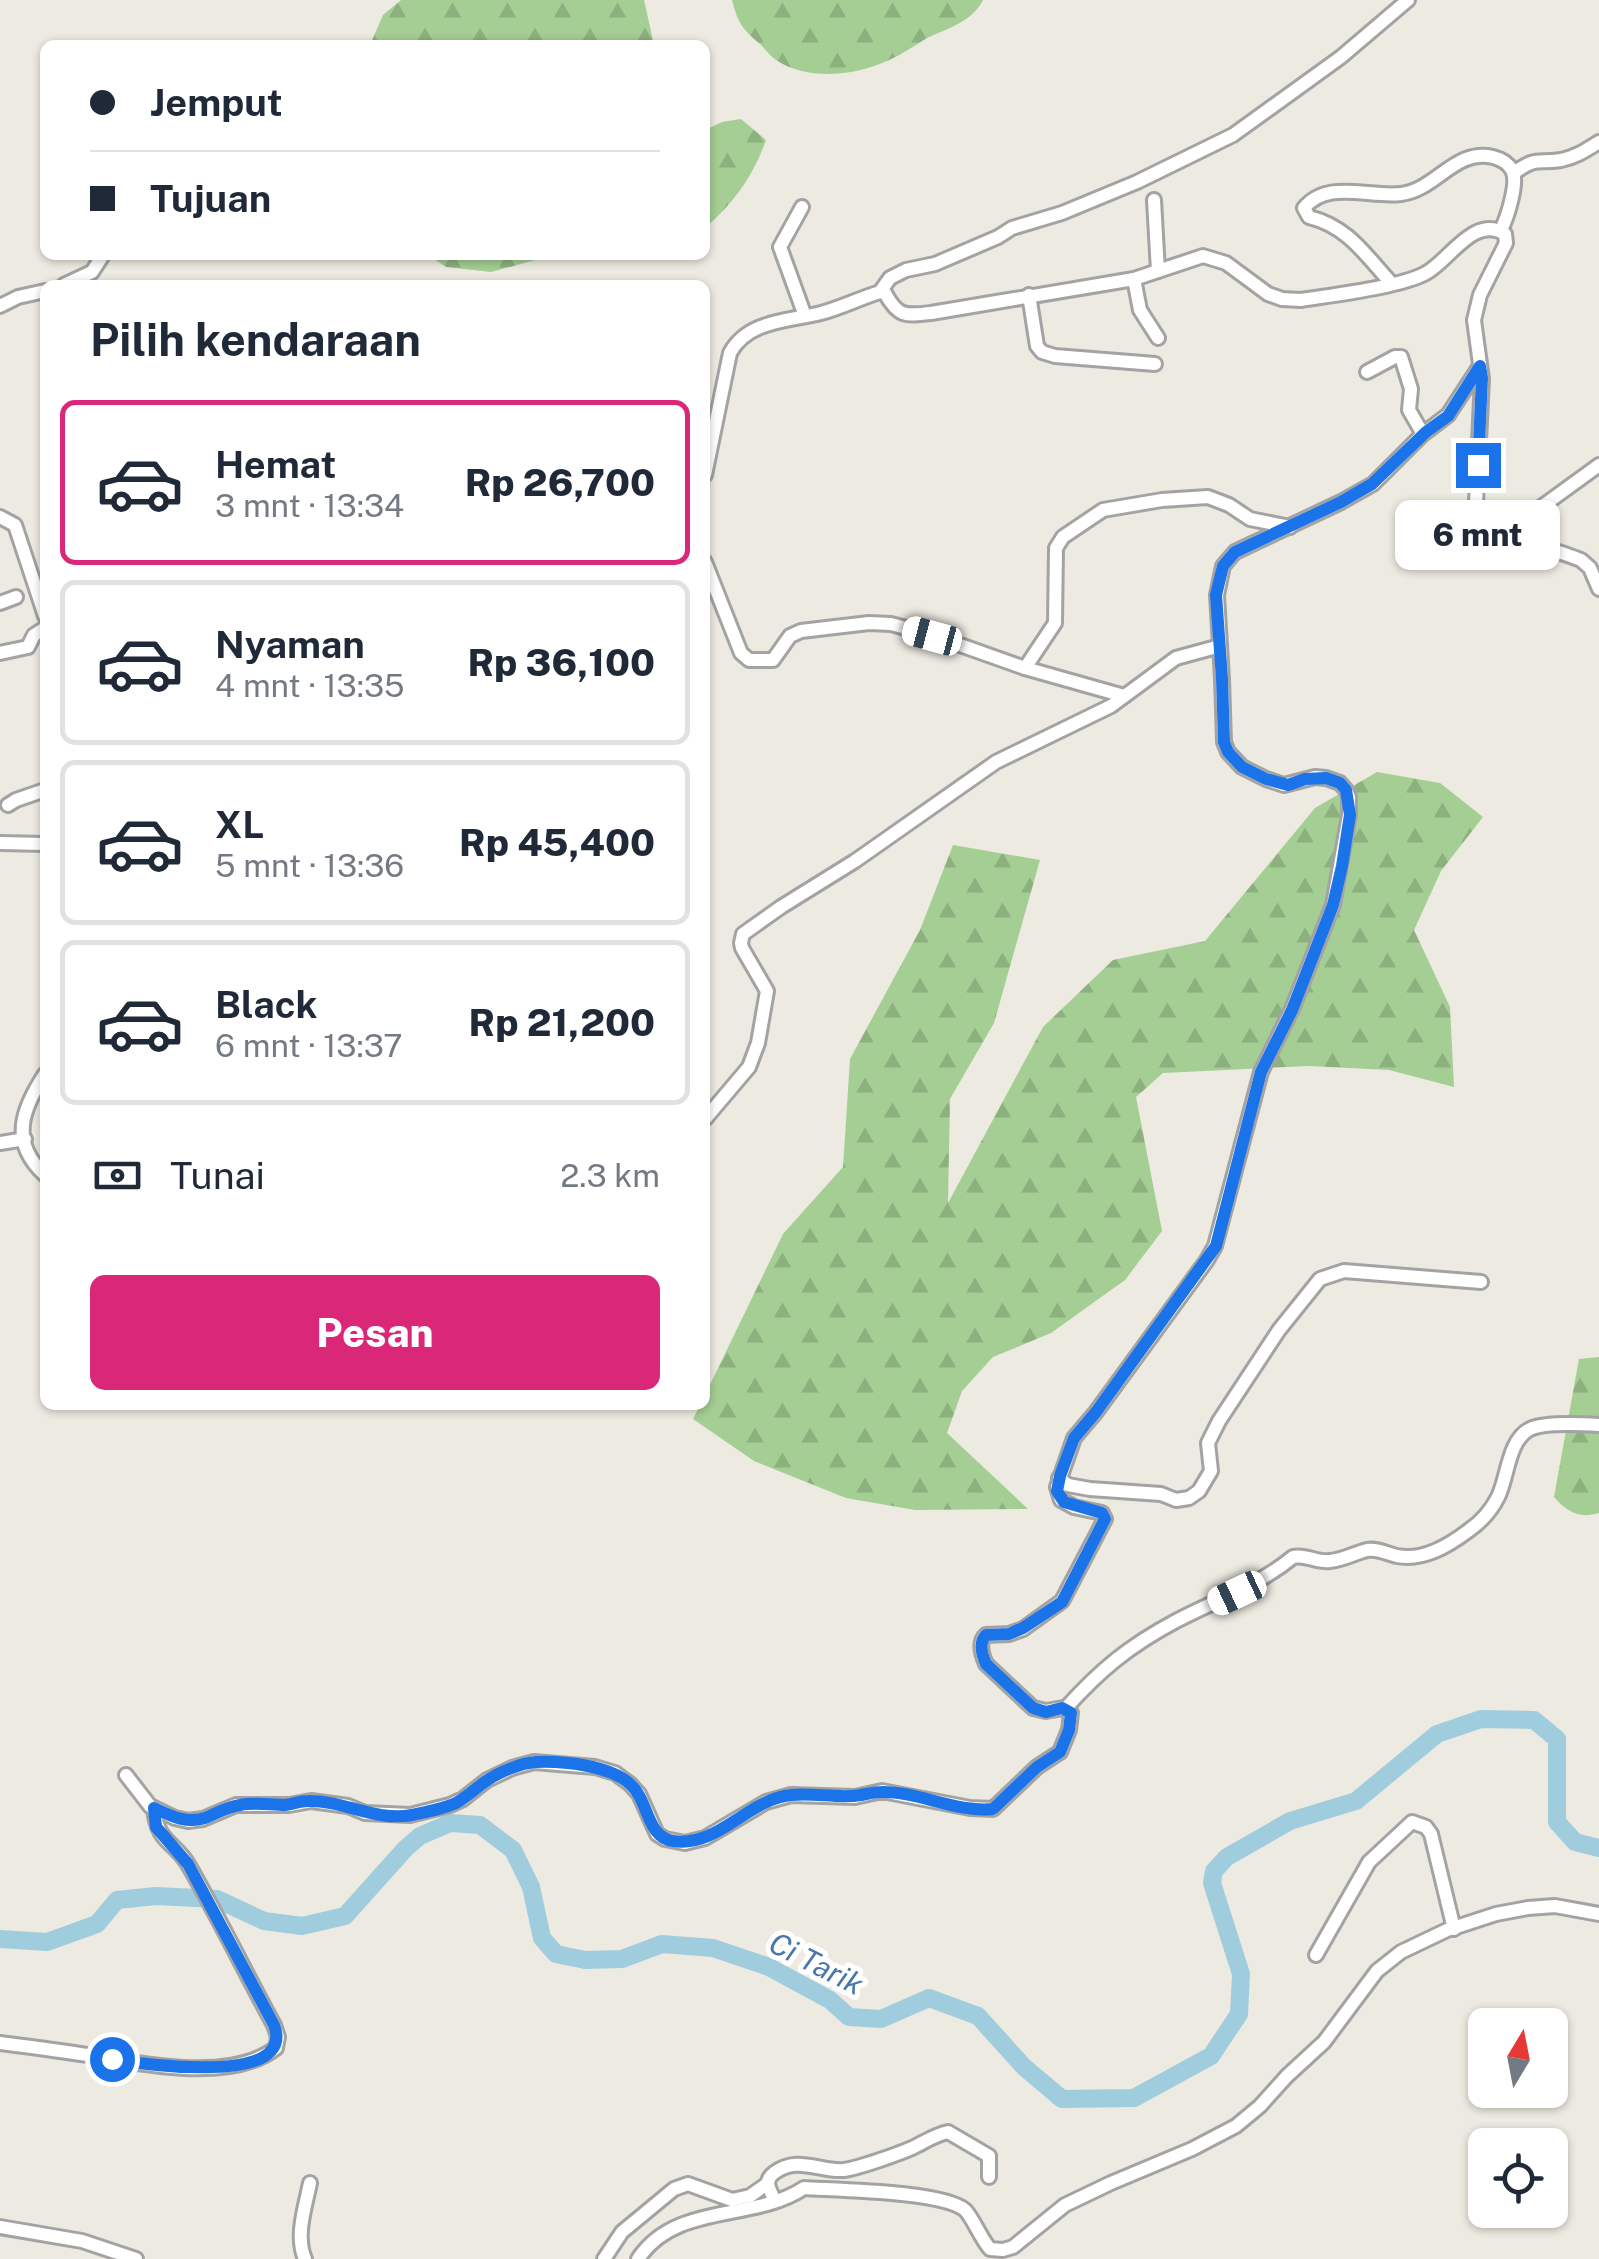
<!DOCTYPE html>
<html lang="id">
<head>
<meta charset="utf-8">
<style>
  :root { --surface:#fff; --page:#f2f2f3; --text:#1f2937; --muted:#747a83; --line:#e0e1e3; --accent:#db2777 }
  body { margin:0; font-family:"Public Sans",sans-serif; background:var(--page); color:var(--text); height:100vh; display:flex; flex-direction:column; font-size:38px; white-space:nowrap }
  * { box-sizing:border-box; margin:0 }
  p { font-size:32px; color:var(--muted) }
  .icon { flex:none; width:55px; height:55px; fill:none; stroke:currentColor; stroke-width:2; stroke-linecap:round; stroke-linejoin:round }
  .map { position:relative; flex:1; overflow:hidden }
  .panel { position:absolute; left:40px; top:280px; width:670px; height:1130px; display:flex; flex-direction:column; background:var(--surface); border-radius:15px; box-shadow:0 2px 8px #0004 }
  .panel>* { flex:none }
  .guide { position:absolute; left:40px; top:40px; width:670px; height:220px; border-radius:15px; box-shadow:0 2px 8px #0004; display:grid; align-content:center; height:220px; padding:0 50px; background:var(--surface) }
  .needle { width:65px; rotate:10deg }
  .tools { position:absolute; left:1468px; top:2008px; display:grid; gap:20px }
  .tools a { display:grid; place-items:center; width:100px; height:100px; border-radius:15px; background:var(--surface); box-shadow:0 2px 8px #0004; font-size:50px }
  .end { position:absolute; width:45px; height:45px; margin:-22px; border:12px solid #1a73e8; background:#fff; box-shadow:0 0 0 5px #fff }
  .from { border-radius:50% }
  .bubble { position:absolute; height:70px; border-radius:15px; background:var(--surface); box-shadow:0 2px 8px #0004; font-size:32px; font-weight:800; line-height:70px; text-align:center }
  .car { position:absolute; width:30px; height:60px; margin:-30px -15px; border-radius:12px; box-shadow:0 0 8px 2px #0007; background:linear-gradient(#fff 24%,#345 0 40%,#fff 0 76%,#345 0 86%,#fff 0) }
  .guide b { display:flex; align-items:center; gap:35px; height:95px; font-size:38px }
  .guide b+b { border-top:2px solid var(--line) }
  .guide i { width:25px; height:25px; background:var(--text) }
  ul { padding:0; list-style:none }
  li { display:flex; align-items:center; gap:30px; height:165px; margin:0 20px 15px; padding:0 30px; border:5px solid var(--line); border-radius:15px }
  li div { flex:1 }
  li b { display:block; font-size:38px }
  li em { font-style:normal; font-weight:800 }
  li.active { border-color:var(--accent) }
  li>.icon { width:90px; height:90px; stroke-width:1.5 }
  h2 { padding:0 50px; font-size:45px; line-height:120px }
  .pay { display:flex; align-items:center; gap:25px; height:110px; padding:0 50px; font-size:38px }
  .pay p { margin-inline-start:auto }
  .primary-button { display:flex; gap:20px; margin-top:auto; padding:20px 50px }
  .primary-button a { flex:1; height:115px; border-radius:15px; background:var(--accent); color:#fff; font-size:40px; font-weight:800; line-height:115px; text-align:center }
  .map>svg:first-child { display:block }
</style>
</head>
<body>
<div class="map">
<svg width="1599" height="2259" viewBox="0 0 1599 2259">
  <defs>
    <pattern id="forest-firs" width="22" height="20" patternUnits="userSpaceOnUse" patternTransform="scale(2.5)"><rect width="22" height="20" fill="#a4ce94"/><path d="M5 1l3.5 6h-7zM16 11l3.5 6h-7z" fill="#8db07f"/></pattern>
  </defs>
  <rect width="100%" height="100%" fill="#edeae1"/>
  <!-- forest -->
  <g fill="url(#forest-firs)">
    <path d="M401,0H644L654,45H370L383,15Z"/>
    <path d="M732,0H983C972,22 948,28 927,38C914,46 901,55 887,61C854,76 808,81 776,60C770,56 765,49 760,44C742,29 738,23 732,0Z"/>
    <path d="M741,119L766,140C754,175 733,204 705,228V130L722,122Z"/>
    <path d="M428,255H554L491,272L446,267Z"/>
    <path d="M1377,772L1440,783L1483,817L1441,871L1414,930L1450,1007L1454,1087L1389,1070L1309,1066L1163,1073L1136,1097L1162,1231L1125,1280L1051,1333L993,1357L962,1391L947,1433L1028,1509L915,1510L846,1498L754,1461L693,1419L700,1405H705V1395L783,1234L843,1167L850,1059L920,930L953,845L1040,860L994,1023L950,1099L948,1203L1043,1027L1113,960L1205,941L1315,808Z"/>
    <path d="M1599,1357V1513C1580,1519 1567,1512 1554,1497L1579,1359Z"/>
  </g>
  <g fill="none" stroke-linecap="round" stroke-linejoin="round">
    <!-- river -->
    <path stroke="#a0cddd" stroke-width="18" d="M0,1939L47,1942L97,1924L117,1900L156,1896L217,1899L264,1921L302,1926L345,1916L405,1849L420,1836L450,1823L480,1825L513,1850L531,1887L542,1938L556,1954L585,1960L622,1959L662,1944L713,1948L769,1967L830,2000L849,2017L881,2019L929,1998L978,2016L1024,2067L1062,2099L1134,2098L1211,2056L1239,2014L1241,1974L1212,1883L1214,1871L1227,1857L1290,1821L1356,1801L1437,1734L1481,1719L1534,1720L1557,1739V1822L1575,1842L1599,1848"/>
    <defs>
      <g id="minor">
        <path d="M1514,173C1537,156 1537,164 1561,160C1576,157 1586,150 1599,142"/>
        <path d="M1154,200L1158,271"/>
        <path d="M802,207L780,247L805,316"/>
        <path d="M1134,279L1140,310L1158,338"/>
        <path d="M1392,284C1366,256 1349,227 1309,217L1304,208C1328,179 1369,198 1401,194C1436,190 1455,148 1493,157C1501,159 1508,163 1512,170C1519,182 1507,218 1501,230"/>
        <path d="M64,285L92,272L103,255"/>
        <path d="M880,292L890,278L906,270L935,264L998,237L1012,228L1062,213L1137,182L1233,135L1341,57L1408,0"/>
        <path d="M1029,295L1037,346L1042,352L1055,356L1155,364"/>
        <path d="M0,306L18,297L45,291"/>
        <path d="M1367,372L1395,357H1401L1411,389L1409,410L1423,434"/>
        <path d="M705,475L730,353C748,320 789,321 821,313C841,308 860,298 880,292L885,293C898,317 905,316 931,313L1134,279L1203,256L1226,263L1268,294L1282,299L1301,300C1332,295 1401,287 1426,273C1449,261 1474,214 1505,234L1506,243L1480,295L1474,320L1482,379L1476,503C1477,510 1477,513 1481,518C1497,535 1557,550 1581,560L1590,568L1599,589"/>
        <path d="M0,517L15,525L45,616"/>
        <path d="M1507,532L1599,465"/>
        <path d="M705,562L741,653L749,660H773L790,636L801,631L869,623L891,624L932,635L1025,668L1124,696"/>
        <path d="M0,603L16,597"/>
        <path d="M0,653L28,647L34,635L45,628"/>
        <path d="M1025,668L1055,623L1056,548L1063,537L1103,510L1162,500L1208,497L1229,505L1250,519L1290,527"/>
        <path d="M8,805L16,800L45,790"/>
        <path d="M0,843L45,844"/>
        <path d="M45,1074C22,1109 9,1142 45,1175"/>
        <path d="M705,1119L749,1067L758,1043L767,991L742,948L741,943L743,934L781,907L855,861L996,762L1111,706L1176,658L1220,646"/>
        <path d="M0,1143L25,1139"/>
        <path d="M1059,1478L1068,1485L1090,1489L1161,1494L1176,1500L1189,1498L1199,1491L1211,1471L1208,1443L1219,1421L1279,1330L1320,1279L1344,1271L1481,1282"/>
        <path d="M1065,1709C1100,1670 1129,1646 1176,1621C1216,1600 1258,1586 1293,1557C1306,1554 1317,1563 1330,1561C1343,1560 1355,1553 1367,1550C1377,1548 1388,1554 1397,1556C1423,1561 1448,1546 1468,1531C1481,1522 1491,1511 1498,1497C1508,1477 1508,1440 1530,1429C1544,1422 1582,1424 1599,1425"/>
        <path d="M126,1775L150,1806L175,1818L188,1821L203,1819L236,1805H289L311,1801L348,1806L365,1813L410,1815L450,1805L463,1799L487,1780L512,1768L534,1762L595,1767L615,1773L630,1784L639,1794L657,1834L665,1839L685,1843L705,1838L766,1802L791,1795L855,1797L882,1791L970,1808L993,1809L1037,1767L1060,1752L1069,1730L1071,1713L1063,1708L1046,1711L1033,1708L986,1664C982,1655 978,1642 986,1635L1009,1634L1023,1629L1062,1601L1105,1519L1102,1513L1074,1507L1061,1500L1057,1487L1074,1438L1096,1412L1207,1260L1215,1246L1261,1072L1292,1009L1333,905L1349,815V797L1346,790L1340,783L1326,778L1315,777L1284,785L1266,779L1242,767L1228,752L1224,742L1222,679L1217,595L1223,566L1235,552L1341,502L1373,484L1423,434L1448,415L1480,366"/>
        <path d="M1316,1955L1369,1862L1412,1822L1426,1827L1431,1834L1454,1929"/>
        <path d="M0,2043C31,2047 62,2051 93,2056C145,2064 230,2083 276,2048L278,2037L274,2025C245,1972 219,1918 189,1866C175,1841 157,1844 154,1808"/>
        <path d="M775,2201C770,2190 763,2181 774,2173C797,2155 820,2172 844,2170C859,2168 898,2154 912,2148C925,2142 934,2135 948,2132L989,2156V2177"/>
        <path d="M0,2227L82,2241L136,2259"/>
        <path d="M305,2259C295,2236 305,2208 310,2183"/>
        <path d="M604,2259L622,2232L674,2189L688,2184L732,2200L750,2196L767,2184"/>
        <path d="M638,2259C676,2202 753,2222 804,2188C836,2190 943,2191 965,2210C973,2218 980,2237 990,2249L1003,2250L1013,2247L1065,2205L1111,2183L1192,2149L1236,2126L1260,2106L1287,2076L1324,2042L1377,1971L1401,1952L1447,1930L1496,1914L1528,1908L1555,1906L1599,1914"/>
      </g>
    </defs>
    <!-- minor casing -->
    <use href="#minor" stroke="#a3a3a3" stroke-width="18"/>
    <!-- minor -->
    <use href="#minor" stroke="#fff" stroke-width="12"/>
  </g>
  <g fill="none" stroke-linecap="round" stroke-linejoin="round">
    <!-- route -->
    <path stroke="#1a73e8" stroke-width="12" d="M112,2059C142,2064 298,2087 274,2025L188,1864L156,1827L154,1808C171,1816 186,1824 205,1818C217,1813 227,1807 240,1805C255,1802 270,1805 285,1805C293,1804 300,1801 308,1801C343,1800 376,1822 412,1815C426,1812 443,1809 456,1803C467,1797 476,1788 486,1781C499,1772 521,1763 536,1762C563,1761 609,1765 630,1784C649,1800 646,1837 673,1841C718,1848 748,1799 791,1795C811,1793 831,1797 851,1796C861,1796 871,1792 881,1792C917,1791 957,1813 993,1809L1037,1767L1060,1752L1069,1730L1071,1713L1062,1708L1046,1712L1033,1708L986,1664C982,1655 978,1643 986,1635L1009,1634L1023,1628L1062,1602L1105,1519L1102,1513L1064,1502L1057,1491L1060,1476L1074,1438L1096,1412L1216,1246L1261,1072L1292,1010L1333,905L1342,866L1350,815L1346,790L1340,783L1326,778L1305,779L1288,785L1266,779L1242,767L1228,752L1224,742L1222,679L1216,595L1223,566L1235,552L1341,502L1372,484L1426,432L1448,416L1480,366L1482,378L1478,465"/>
  </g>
  <g text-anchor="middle" stroke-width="10" stroke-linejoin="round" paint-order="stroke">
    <!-- water labels -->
    <g font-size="30" font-style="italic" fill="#4777ac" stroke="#fff">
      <text transform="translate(816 1964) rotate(27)" y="10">Ci Tarik</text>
    </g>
  </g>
</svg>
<div class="tools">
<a><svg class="needle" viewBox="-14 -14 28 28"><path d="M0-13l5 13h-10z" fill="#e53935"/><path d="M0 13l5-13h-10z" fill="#747a83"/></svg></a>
<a><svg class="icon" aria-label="locate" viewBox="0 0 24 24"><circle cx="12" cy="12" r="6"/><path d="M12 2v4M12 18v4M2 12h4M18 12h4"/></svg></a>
</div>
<i class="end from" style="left:112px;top:2059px"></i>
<i class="end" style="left:1478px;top:465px"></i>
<div class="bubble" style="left:1395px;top:500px;width:165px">6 mnt</div>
<i class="car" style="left:932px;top:636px;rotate:285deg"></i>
<i class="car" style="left:1237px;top:1593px;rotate:245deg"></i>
<div class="guide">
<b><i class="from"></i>Jemput</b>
<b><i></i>Tujuan</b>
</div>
<section class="panel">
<h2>Pilih kendaraan</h2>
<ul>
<li class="active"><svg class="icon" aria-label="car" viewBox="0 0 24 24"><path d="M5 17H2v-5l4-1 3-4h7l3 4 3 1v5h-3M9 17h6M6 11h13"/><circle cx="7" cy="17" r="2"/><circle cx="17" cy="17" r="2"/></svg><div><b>Hemat</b><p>3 mnt · 13:34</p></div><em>Rp 26,700</em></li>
<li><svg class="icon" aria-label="car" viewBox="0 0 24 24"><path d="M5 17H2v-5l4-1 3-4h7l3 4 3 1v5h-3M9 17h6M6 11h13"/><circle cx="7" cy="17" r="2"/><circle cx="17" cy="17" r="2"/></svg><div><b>Nyaman</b><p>4 mnt · 13:35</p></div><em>Rp 36,100</em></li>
<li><svg class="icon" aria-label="car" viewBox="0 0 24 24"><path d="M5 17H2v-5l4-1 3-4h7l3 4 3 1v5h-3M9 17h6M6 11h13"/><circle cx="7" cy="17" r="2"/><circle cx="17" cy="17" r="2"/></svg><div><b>XL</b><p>5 mnt · 13:36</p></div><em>Rp 45,400</em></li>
<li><svg class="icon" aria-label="car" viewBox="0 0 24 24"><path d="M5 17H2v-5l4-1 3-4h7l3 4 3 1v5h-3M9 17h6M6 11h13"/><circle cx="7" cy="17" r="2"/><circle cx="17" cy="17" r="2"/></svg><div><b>Black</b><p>6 mnt · 13:37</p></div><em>Rp 21,200</em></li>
</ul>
<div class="pay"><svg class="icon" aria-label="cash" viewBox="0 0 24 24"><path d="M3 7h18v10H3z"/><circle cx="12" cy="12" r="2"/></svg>Tunai<p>2.3 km</p></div>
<div class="primary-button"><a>Pesan</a></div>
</section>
</div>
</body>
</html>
